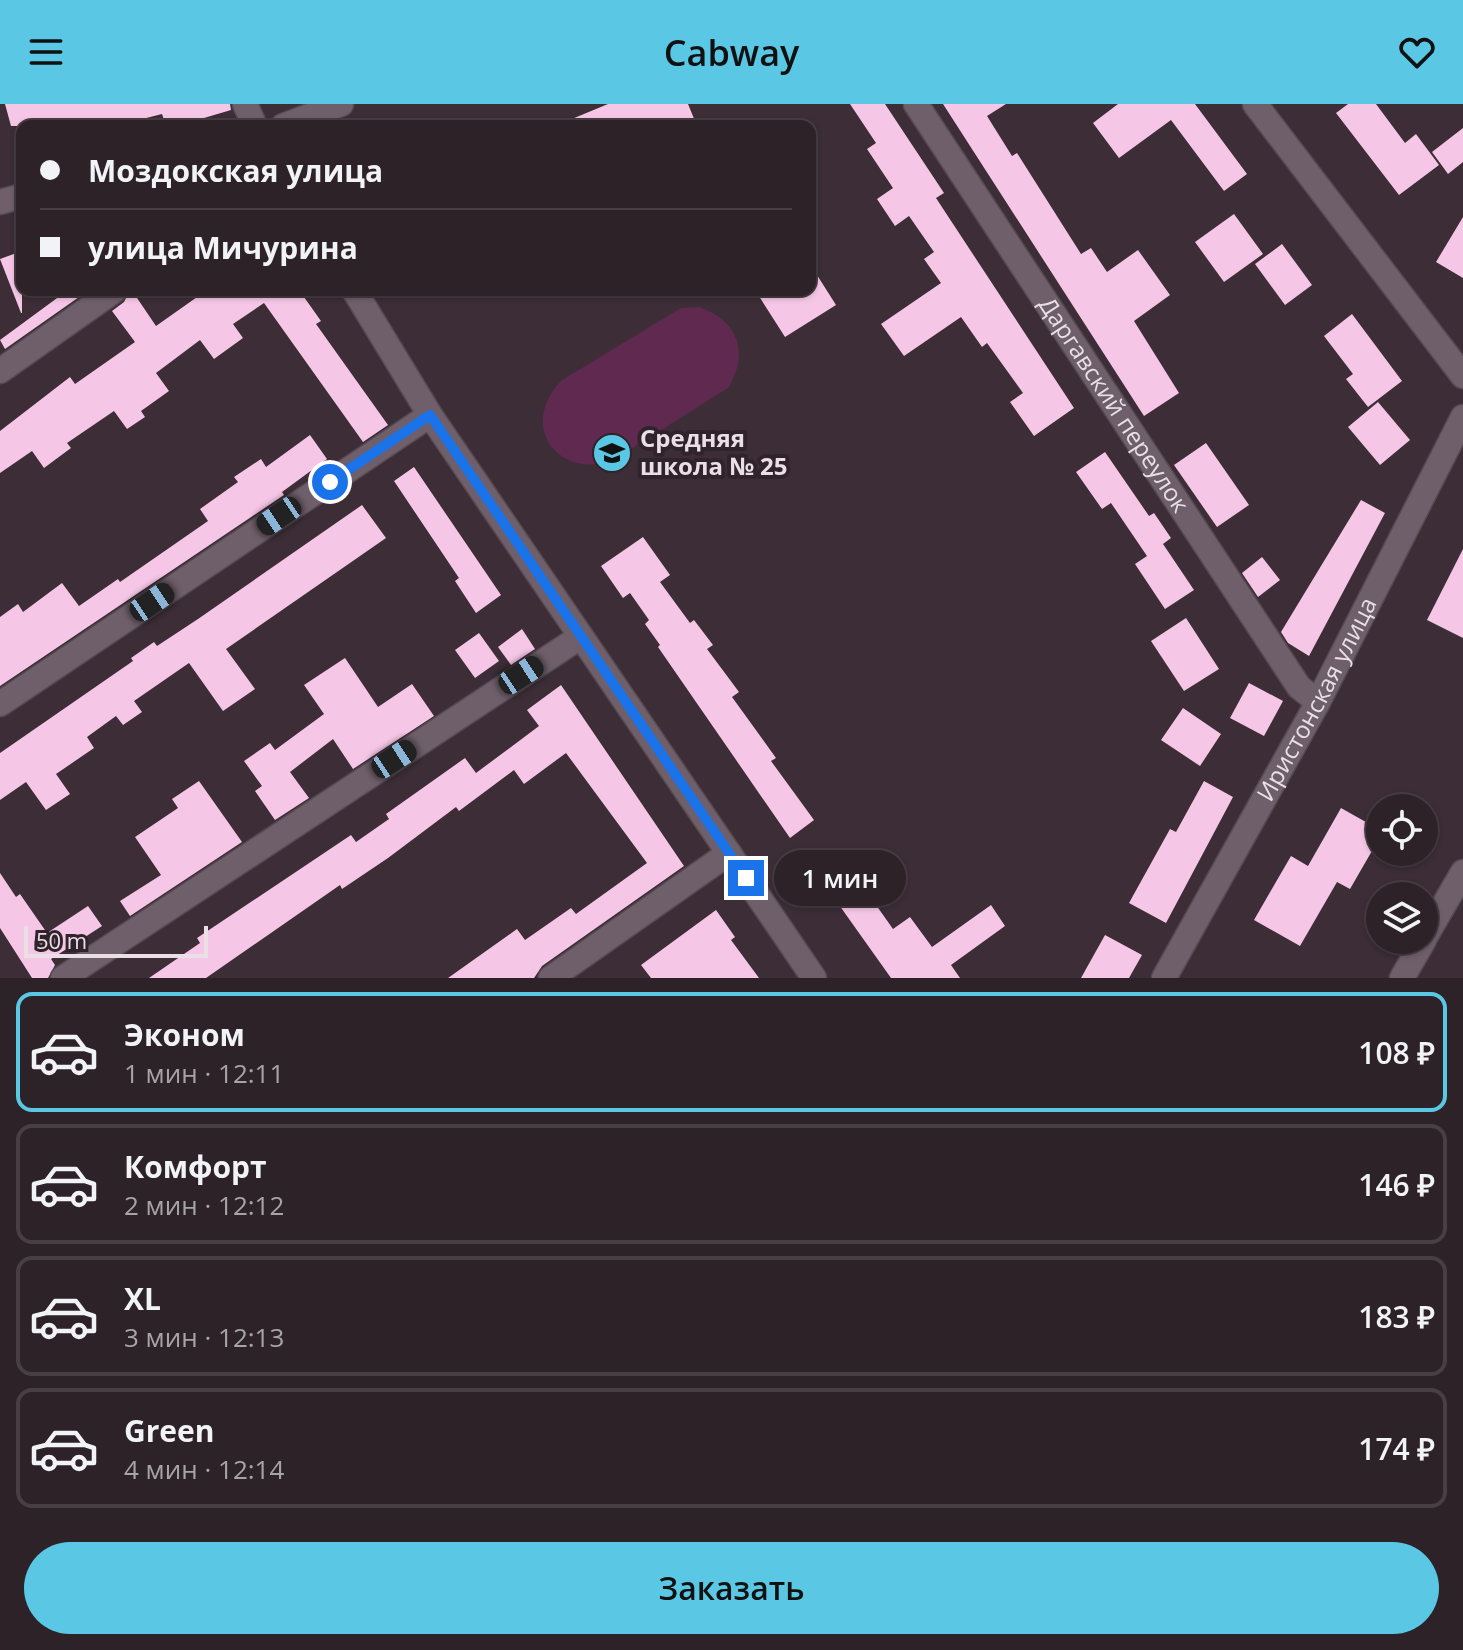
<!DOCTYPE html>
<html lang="ru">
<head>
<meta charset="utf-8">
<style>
  :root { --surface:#2d2228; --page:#392f34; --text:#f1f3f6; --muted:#a7a4a8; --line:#483f45; --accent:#5ac8e5 }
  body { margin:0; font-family:"Open Sans",sans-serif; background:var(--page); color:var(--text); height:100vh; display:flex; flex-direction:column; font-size:30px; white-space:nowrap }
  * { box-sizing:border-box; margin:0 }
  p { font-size:26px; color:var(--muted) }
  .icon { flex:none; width:44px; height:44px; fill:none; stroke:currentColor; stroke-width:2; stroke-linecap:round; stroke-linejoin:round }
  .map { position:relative; height:874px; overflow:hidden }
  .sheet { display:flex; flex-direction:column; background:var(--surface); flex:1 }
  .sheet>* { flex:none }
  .top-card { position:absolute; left:16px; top:16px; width:800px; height:176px; border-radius:16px; box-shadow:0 2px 6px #0004,0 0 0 2px var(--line); display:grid; align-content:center; height:176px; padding:0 24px; background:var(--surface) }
  .tools { position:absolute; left:1366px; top:690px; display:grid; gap:16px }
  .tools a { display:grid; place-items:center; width:72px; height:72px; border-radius:50%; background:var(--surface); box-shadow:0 2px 6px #0004,0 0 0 2px var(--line); font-size:40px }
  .scale { position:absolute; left:24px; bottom:20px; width:184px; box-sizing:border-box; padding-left:8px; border:4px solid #e9dfe5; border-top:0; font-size:22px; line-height:28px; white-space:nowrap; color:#e9dfe5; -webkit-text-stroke:6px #31232c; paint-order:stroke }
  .end { position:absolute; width:36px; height:36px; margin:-18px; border:10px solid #1a73e8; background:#fff; box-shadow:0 0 0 4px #fff }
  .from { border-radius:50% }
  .bubble { position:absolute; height:56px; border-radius:28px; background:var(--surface); box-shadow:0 2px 6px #0004,0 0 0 2px var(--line); font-size:26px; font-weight:600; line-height:56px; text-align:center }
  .car { position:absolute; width:24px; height:48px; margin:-24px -12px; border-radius:10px; box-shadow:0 0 6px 2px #0007; background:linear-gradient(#222 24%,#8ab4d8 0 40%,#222 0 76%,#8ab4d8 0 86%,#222 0) }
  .top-card b { display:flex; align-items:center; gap:28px; height:76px; font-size:30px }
  .top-card b+b { border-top:2px solid var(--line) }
  .top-card i { width:20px; height:20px; background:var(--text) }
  ul { padding:14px 0 0; list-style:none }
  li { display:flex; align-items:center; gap:24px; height:120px; margin:0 16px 12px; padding:0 8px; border:4px solid var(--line); border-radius:16px }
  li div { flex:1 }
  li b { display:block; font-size:30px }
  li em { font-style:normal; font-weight:600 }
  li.active { border-color:var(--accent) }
  li>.icon { width:72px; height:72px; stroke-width:1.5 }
  .primary-button { display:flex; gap:16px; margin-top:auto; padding:16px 24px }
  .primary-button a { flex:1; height:92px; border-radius:48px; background:var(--accent); color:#111; font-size:32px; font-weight:600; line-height:92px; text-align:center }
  header { display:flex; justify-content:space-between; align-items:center; height:104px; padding:0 24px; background:var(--accent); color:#111; font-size:36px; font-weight:600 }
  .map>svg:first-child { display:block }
</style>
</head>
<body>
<header><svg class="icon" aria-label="menu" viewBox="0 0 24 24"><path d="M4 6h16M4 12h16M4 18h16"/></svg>Cabway<svg class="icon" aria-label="heart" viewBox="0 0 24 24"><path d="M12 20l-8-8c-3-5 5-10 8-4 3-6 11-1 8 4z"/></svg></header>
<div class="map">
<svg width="1463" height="874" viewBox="0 0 1463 874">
  <rect width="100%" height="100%" fill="#3c2d36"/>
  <!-- green -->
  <path fill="#5f2950" d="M699,203C738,216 750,249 728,284L610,358C552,373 520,318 562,276L681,204Z"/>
  <!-- building -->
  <g fill="#f6c6e6">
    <path d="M5,0H230L231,6L177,22H166L162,10L115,22H11Z"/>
    <path d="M608,0H688L697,22H555Z"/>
    <path d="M850,0H885L944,89L936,94L1074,304L1034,332L1010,298L1023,289L987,239L982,243L961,213L904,252L881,220L941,179L924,155L934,148L909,112L895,122L877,95L893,84L867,45L876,39Z"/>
    <path d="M943,0H1006L987,12L1012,52L1017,49L1081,150L1091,144L1107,168L1138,146L1170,191L1134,217L1179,289L1144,312Z"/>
    <path d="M1118,0H1195L1247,70L1224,87L1171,16L1119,54L1093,19Z"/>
    <path d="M1348,0H1376L1405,39L1416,30L1439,61L1399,91L1336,9Z"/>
    <path d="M1463,24V58L1448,70L1432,48Z"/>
    <path d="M1234,110L1263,150L1224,178L1195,138Z"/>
    <path d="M1463,113V174L1436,158Z"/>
    <path d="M1282,140L1312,181L1285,201L1255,160Z"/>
    <path d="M22,147V209H21L0,155Z"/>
    <path d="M810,160L836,201L785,233L755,186H810Z"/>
    <path d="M68,186H89L5,245L0,236Z"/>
    <path d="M130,186H143L135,191L156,222L207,186H299L321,217L316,220L388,321L363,338L264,199L233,220L243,234L214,255L200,236L156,269L169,287L141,307L145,313L127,325L114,307L67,339L71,344L44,364L32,347L0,369V327L70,273L75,280L135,238L112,207L124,198Z"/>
    <path d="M1352,210L1402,277L1368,303L1346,275L1353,270L1324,232Z"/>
    <path d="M1378,298L1410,336L1380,361L1348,323Z"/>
    <path d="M310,331L327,355L282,388L284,391L0,582V513L18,500L23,508L62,479L79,502L118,475L120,478L208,417L200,405L238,378L234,373L261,355L266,363Z"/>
    <path d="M1206,339L1249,401L1217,423L1174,361Z"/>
    <path d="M1105,348L1149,412L1154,409L1171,434L1163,440L1194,486L1165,505L1135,460L1147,452L1111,399L1102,405L1076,368Z"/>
    <path d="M414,363L501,491L476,509L455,477L459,474L394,377Z"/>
    <path d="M1361,396L1385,409L1309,552L1288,539L1281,528Z"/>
    <path d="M362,401L386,434L226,545L255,585L223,607L189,559L134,597L142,608L123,621L116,612L87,633L94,644L56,670L70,690L46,706L26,678L0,696V649L133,557L131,554L154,538L157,542L198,515Z"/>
    <path d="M643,433L670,471L660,478L690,519L694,516L713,541L707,545L739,588L732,593L776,654L771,657L814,716L790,734L658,543L660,541L645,520L649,516L630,489L623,494L601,462Z"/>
    <path d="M1463,445V534L1427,516Z"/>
    <path d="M1262,453L1280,476L1258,493L1242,469Z"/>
    <path d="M1186,514L1219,565L1184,587L1151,537Z"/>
    <path d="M522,525L535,545L511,561L498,543Z"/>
    <path d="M479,529L499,557L475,574L455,546Z"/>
    <path d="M345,554L378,603L412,580L434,612L353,665L333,635L290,668L309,694L275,716L255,687L262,682L244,657L270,639L275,646L324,610L304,581Z"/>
    <path d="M1249,579L1283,597L1264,632L1230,614Z"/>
    <path d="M561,581L684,762L542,862L534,874H448L517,825L525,836L571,804L576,810L647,759L566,649L524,680L514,666L459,707L456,703L388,754L342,785L340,781L206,874H149L200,839L197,834L351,731L356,738L389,715L386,710L465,654L476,669L539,622L527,606Z"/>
    <path d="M1183,604L1221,630L1200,662L1161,636Z"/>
    <path d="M199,677L242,738L130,812L120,797L161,771L135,733L178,704L172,695Z"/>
    <path d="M1204,677L1233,693L1166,819L1129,799L1170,725L1176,728Z"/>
    <path d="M1341,704L1380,726V733L1350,785L1337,778L1300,842L1254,816L1291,752L1308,762Z"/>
    <path d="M0,769L16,793L20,790L47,829L88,802L102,822L51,855L55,861L48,874H32L0,824Z"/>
    <path d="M857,774L893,825L910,813L932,843L991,801L1005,822L951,861L960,874H891L832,791Z"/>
    <path d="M716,806L735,833L731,836L759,874H651L641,861Z"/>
    <path d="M1105,831L1142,851L1129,874H1081Z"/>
  </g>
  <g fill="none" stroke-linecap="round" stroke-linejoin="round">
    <defs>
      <g id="street">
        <path id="s1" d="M916,0L1299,583L1318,598"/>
        <path d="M1255,0L1463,272"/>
        <path d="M283,22L341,0"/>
        <path d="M0,98L22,92"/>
        <path d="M0,267L115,186"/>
        <path d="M0,600L430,311"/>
        <path d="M63,874L580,533"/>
        <path d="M551,874L729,749"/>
        <path id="s2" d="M1164,874L1318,598L1463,313"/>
      </g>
      <g id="secondary">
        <path d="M245,0L255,22"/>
        <path d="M354,186L430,311L814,874"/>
        <path d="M1424,835L1463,768"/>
        <path d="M1402,874L1424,836"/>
      </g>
    </defs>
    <!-- street casing -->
    <use href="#street" stroke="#564a52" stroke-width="27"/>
    <!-- secondary casing -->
    <use href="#secondary" stroke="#564a52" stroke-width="27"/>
    <!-- street -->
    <use href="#street" stroke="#6f5f6a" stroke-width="24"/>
    <!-- secondary -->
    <use href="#secondary" stroke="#6f5f6a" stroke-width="24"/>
  </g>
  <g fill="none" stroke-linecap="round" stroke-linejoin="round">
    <!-- route -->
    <path stroke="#1a73e8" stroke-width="10" d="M330,378L430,311L746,774"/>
  </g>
  <!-- icons -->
  <defs>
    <symbol id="school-disc" viewBox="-11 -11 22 22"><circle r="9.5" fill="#5ac8e5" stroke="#31232c"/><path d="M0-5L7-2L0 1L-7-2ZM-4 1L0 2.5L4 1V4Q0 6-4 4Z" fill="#111"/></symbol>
  </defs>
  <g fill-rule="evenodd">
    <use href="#school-disc" x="590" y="327" width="44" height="44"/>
  </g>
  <g text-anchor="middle" stroke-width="8" stroke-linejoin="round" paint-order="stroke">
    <!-- street labels -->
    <g font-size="24" fill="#e9dfe5" stroke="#31232c">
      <text dy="8" stroke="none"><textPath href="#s1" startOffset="360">Даргавский переулок</textPath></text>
      <text dy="8" stroke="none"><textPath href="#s2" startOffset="318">Иристонская улица</textPath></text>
    </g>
    <!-- poi labels -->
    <g font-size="24" font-weight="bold" fill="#e9dfe5" stroke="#31232c" text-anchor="start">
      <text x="640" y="343">Средняя<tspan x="640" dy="28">школа № 25</tspan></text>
    </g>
  </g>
</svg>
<div class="tools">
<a><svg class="icon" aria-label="locate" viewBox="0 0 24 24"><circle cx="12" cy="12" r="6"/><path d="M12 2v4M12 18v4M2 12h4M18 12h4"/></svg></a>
<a><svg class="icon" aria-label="layers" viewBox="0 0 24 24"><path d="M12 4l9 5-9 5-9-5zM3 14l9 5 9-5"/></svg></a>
</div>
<div class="scale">50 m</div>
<i class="end from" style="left:330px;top:378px"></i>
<i class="end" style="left:746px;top:774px"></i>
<div class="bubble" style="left:774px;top:746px;width:132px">1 мин</div>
<i class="car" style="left:279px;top:412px;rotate:236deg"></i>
<i class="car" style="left:152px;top:498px;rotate:56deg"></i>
<i class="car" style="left:521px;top:571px;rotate:57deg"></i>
<i class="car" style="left:394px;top:655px;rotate:57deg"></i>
<div class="top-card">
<b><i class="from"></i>Моздокская улица</b>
<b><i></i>улица Мичурина</b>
</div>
</div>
<section class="sheet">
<ul>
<li class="active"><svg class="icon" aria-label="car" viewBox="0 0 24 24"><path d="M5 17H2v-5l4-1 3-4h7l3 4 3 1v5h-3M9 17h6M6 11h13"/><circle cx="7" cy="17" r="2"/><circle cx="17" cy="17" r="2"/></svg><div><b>Эконом</b><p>1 мин · 12:11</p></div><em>108 ₽</em></li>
<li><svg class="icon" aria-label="car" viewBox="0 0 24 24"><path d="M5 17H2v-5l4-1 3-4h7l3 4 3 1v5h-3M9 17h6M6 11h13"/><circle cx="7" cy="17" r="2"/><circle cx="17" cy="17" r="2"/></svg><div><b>Комфорт</b><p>2 мин · 12:12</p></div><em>146 ₽</em></li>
<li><svg class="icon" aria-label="car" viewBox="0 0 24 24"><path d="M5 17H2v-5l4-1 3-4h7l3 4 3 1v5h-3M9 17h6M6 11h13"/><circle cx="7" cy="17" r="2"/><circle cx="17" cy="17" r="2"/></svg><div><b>XL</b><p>3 мин · 12:13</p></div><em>183 ₽</em></li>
<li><svg class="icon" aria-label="car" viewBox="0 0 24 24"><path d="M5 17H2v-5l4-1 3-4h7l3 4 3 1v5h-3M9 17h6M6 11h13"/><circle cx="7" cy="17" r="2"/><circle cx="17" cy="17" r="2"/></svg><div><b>Green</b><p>4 мин · 12:14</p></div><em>174 ₽</em></li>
</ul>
<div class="primary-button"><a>Заказать</a></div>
</section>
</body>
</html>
